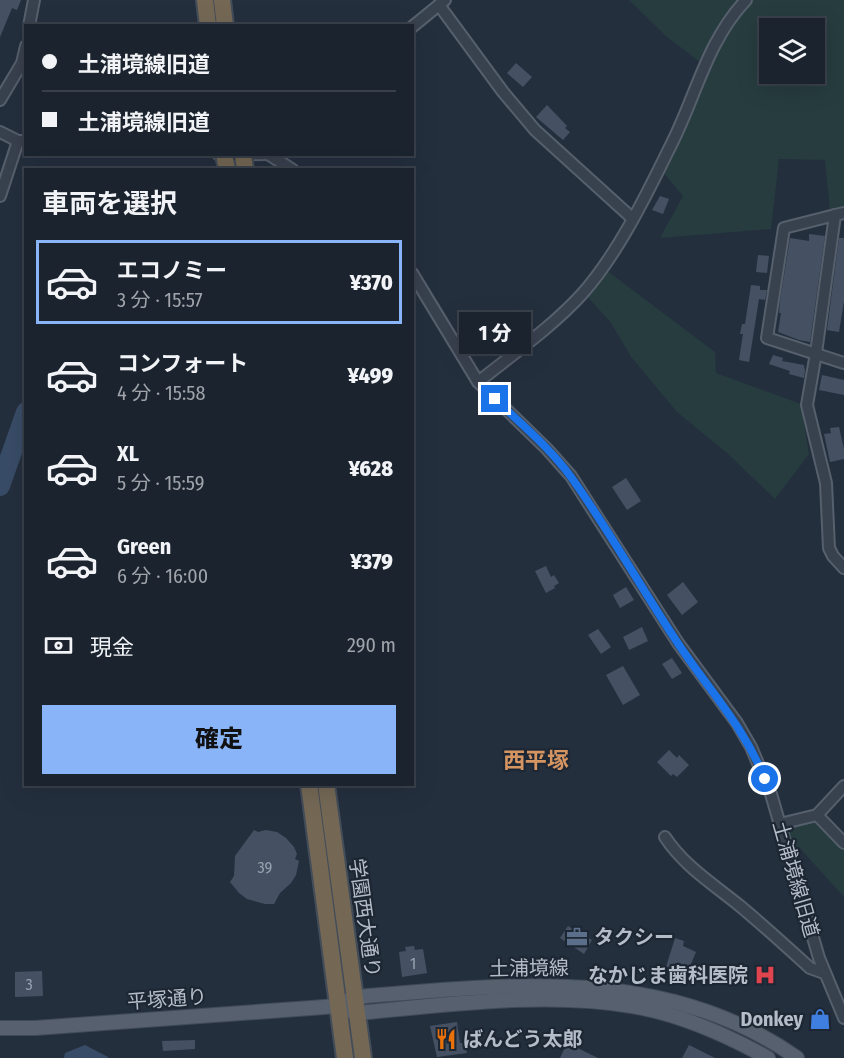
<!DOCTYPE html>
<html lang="ja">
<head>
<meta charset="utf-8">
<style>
  :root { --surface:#1b232e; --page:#242b36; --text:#f1f3f6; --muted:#a0a4aa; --line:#39404a; --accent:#8ab4f8 }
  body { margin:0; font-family:"Fira Sans Condensed","Noto Sans JP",sans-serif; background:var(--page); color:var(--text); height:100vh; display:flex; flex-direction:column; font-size:22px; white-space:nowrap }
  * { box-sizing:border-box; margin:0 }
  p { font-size:20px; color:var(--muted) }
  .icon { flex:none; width:33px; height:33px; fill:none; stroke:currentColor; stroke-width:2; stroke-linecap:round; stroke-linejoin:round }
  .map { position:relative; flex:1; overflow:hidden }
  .side { position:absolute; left:24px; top:168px; width:390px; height:618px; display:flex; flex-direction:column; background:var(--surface); border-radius:0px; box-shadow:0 6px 24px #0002,0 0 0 2px var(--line) }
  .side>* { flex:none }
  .hud { position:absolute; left:24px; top:24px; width:390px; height:132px; border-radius:0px; box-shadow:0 6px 24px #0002,0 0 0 2px var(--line); display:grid; align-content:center; height:132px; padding:0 18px; background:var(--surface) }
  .buttons { position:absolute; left:759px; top:18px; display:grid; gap:12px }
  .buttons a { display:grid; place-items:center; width:66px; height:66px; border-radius:0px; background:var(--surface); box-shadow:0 6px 24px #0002,0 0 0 2px var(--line); font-size:30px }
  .end { position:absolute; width:27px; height:27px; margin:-14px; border:8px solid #1a73e8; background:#fff; box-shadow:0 0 0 3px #fff }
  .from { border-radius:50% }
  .bubble { position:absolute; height:42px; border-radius:0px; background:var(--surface); box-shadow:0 6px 24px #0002,0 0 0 2px var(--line); font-size:20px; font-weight:800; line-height:42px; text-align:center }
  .hud b { display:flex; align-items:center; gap:21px; height:57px; font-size:22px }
  .hud b+b { border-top:2px solid var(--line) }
  .hud i { width:15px; height:15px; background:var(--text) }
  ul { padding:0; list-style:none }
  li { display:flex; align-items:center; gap:18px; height:84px; margin:0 12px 9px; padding:0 6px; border:3px solid transparent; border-radius:0px }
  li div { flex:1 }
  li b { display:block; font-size:22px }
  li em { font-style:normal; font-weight:800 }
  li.active { border-color:var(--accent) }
  li>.icon { width:54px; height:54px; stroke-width:1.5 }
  h2 { padding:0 18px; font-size:27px; line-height:72px }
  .pay { display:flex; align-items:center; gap:15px; height:66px; padding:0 18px; font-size:22px }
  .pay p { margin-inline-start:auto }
  .action { display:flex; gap:12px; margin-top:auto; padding:12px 18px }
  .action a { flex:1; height:69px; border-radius:0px; background:var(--accent); color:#111; font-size:24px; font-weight:800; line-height:69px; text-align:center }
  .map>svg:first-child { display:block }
</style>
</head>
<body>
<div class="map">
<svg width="844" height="1058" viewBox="0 0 844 1058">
  <rect width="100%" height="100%" fill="#242f3e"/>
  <!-- green -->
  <g fill="#263c3f" fill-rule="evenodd">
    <path d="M629,0H737L700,62L667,37Z"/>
    <path d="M751,0H844V207L830,210L825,160L779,159L771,229L660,238L683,196L663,172C670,160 677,148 682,135C703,88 714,37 751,0ZM770,28H814V74H770Z"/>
    <path d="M606,270L715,352L716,373L801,404L809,454L775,499L727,453L677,412L632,358L611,323L587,296Z"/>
    <path d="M812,820C825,824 835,838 844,848V897L798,846L792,850L786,829L789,825Z"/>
  </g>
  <!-- water -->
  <path fill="#394c67" d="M85,1045L108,1057V1058H64L65,1053Z"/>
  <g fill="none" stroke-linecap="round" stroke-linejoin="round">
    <!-- river -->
    <path stroke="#394c67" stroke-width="20" d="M0,486L26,412"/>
  </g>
  <!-- building -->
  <g fill="#455162">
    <path d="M0,0H21L17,10L12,8L0,37Z"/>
    <path d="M516,63L532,77L523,87L507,73Z"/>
    <path d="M547,105L567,126L565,128L570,132L563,140L536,117Z"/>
    <path d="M660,196L669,199L663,214L652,210Z"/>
    <path d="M809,234L825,236L810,342L799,340L778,332L781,313H779L780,301L790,238L809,241Z"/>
    <path d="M839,238H844V301L839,332L827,330Z"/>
    <path d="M758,255L769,256L767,273L756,272Z"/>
    <path d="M751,285L760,286V290H767L765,300L759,299L749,362L739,360L743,334H740L742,324H745Z"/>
    <path d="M773,355L783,358L782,361L804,365L805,371L804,378L789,374L790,371L769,364Z"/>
    <path d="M822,375L844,380V395L819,390Z"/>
    <path d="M839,427L844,449V459L830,462L824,434L831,433L830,428Z"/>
    <path d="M626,478L641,501L627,510L612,487Z"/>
    <path d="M546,566L551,577L554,575L559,583L554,586L555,588L546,593L535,571Z"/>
    <path d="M683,582L698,602L682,615L667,595Z"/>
    <path d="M626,587L634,600L620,608L613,595Z"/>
    <path d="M642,627L648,641L629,650L623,637Z"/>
    <path d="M598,629L611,647L601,654L588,635Z"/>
    <path d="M672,658L682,673L672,679L662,664Z"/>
    <path d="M623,666L640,695L623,705L606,675Z"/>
    <path d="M669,750L677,758L679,755L689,765L677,777L673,774L671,776L657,762Z"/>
    <path d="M254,830L258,832L266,830L277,832L286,838L294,847L297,854L295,859L299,861L296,875L291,883L280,893L274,904H265L247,899L239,893L230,882L234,876L235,856Z"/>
    <path d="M568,926L592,940L584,954L560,938Z"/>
    <path d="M675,938L684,941L683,946L696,952L685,978L665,970Z"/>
    <path d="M414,946L415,950L423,949L427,973L402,977L399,952L406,951L405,947Z"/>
    <path d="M42,971L43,996L15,997V972Z"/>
    <path d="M457,1022L460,1043H465L467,1053L437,1057L430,1026Z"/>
    <path d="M195,1040V1049L163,1051L162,1041Z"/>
    <path d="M567,1043L598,1058H560Z"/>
    <path d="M689,1045L715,1058H682Z"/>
  </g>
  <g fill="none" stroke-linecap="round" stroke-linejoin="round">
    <defs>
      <g id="minor">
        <path d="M439,5L503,92L535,130L632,218"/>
        <path d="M29,26L34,0"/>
        <path d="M412,27L445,0"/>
        <path d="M0,100L22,63L26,46"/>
        <path d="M0,132L18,141H25"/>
        <path d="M268,154L293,170"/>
        <path d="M219,155L268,154"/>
        <path d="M0,196L18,141"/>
        <path d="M844,213L835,215L816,353L807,405L826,483L829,548L833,556L844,568"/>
        <path d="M835,215L784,228L767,338L844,363"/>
        <path d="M412,273L478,382L547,449L571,476L678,643L737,723L751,747L771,794L819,958L844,1018"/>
        <path d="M478,382C513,354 552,327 582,294C617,255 646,196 669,149C695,100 706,42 746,0"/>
        <path d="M817,815L844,843"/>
        <path d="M780,824L817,815L844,786"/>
        <path d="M665,837C684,866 713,884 740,906C764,926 787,947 810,968L824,973"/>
      </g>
      <g id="major">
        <path d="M347,1010L357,1013C442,1005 547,991 632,1006C680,1014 725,1034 768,1058"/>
        <path d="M0,1028H35L311,1008L337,1006L355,997C507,985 665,964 797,1058"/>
      </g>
      <g id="highway">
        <path d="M205,0L208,26"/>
        <path d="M222,0L225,26"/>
        <path d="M224,154L227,170"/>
        <path d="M243,154L245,170"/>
        <path d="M309,784L345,1058"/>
        <path d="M326,784L363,1058"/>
      </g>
    </defs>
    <!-- minor casing -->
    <use href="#minor" stroke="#565f6c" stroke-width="14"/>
    <!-- major casing -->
    <use href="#major" stroke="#414a57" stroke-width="16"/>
    <!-- highway casing -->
    <use href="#highway" stroke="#434c59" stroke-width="20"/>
    <!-- minor -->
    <use href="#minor" stroke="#38414e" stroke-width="10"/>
    <!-- major -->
    <use href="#major" stroke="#56606e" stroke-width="14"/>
    <!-- highway -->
    <use href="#highway" stroke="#746855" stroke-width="16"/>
  </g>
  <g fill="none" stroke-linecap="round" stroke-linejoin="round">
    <!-- route -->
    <path stroke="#1a73e8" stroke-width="8" d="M495,399C521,424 550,448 571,477C609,530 641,588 677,642C708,689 743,725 765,779"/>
  </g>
  <!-- icons -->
  <defs>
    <symbol id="office-bare" viewBox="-9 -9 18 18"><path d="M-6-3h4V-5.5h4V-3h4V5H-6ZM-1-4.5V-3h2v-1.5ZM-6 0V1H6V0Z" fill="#5c6f8a" stroke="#1d2633" stroke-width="2.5" paint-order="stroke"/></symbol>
    <symbol id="hospital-bare" viewBox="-9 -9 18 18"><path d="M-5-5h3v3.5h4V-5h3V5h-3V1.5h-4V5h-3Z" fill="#e0444e" stroke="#1d2633" stroke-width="2.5" paint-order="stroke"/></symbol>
    <symbol id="shop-bare" viewBox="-9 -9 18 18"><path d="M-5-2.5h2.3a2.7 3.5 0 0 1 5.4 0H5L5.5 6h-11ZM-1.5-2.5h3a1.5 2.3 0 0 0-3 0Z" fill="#3f7fe0" stroke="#1d2633" stroke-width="2.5" paint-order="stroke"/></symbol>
    <symbol id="restaurant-bare" viewBox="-9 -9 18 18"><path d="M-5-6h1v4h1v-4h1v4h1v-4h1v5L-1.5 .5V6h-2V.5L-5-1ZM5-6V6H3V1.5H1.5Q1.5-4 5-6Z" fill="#e8710a" stroke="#1d2633" stroke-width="2.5" paint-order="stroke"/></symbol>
  </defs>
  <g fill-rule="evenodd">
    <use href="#office-bare" x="562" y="922" width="30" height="30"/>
    <use href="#hospital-bare" x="750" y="960" width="30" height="30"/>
    <use href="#shop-bare" x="805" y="1004" width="30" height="30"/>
    <use href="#restaurant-bare" x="431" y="1024" width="30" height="30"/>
  </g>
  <g text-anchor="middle" stroke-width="4.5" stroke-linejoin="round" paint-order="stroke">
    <!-- number labels -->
    <g font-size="16" fill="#98a1af">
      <text x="265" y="873">39</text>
      <text x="413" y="969">1</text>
      <text x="29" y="990">3</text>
    </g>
    <!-- street labels -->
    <g font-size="20" fill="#b4bcc9" stroke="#1d2633">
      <text transform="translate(796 879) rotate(74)" y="7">土浦境線旧道</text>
      <text transform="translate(365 918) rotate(82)" y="7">学園西大通り</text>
      <text transform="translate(529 968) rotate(-1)" y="7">土浦境線</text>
      <text transform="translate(167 999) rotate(-4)" y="7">平塚通り</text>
    </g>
    <!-- poi labels -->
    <g font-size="20" font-weight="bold" fill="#b4bcc9" stroke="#1d2633" text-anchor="start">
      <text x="594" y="944">タクシー</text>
      <text x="748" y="982" text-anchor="end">なかじま歯科医院</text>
      <text x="803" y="1026" text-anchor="end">Donkey</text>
      <text x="463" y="1046">ばんどう太郎</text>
    </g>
    <!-- quarter labels -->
    <g font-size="22" font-weight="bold" fill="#d59563" stroke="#1d2633">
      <text x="536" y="768">西平塚</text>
    </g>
  </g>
</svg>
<div class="buttons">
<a><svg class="icon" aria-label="layers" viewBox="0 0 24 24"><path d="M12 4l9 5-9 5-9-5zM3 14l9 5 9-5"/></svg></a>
</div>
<i class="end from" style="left:765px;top:779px"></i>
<i class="end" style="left:495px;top:399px"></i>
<div class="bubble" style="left:459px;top:312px;width:72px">1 分</div>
<div class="hud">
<b><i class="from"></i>土浦境線旧道</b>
<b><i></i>土浦境線旧道</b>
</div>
<section class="side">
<h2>車両を選択</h2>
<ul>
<li class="active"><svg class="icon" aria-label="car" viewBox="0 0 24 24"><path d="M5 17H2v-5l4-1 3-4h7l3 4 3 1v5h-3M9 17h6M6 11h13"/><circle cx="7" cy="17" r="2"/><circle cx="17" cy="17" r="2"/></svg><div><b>エコノミー</b><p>3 分 · 15:57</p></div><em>¥370</em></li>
<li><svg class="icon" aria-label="car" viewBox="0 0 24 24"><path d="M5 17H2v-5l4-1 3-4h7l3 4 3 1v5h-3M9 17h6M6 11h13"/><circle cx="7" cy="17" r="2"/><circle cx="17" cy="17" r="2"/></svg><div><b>コンフォート</b><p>4 分 · 15:58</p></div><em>¥499</em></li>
<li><svg class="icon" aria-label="car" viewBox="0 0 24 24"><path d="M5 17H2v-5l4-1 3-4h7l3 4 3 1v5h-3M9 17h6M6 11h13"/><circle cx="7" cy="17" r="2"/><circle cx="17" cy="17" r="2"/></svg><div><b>XL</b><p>5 分 · 15:59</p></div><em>¥628</em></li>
<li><svg class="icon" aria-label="car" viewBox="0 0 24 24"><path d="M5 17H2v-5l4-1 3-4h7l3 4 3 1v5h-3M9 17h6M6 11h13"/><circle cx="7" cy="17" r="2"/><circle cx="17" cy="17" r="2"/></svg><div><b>Green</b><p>6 分 · 16:00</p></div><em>¥379</em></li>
</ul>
<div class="pay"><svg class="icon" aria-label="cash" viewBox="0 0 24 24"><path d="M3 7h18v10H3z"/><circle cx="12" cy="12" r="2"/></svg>現金<p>290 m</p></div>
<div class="action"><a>確定</a></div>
</section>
</div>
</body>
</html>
